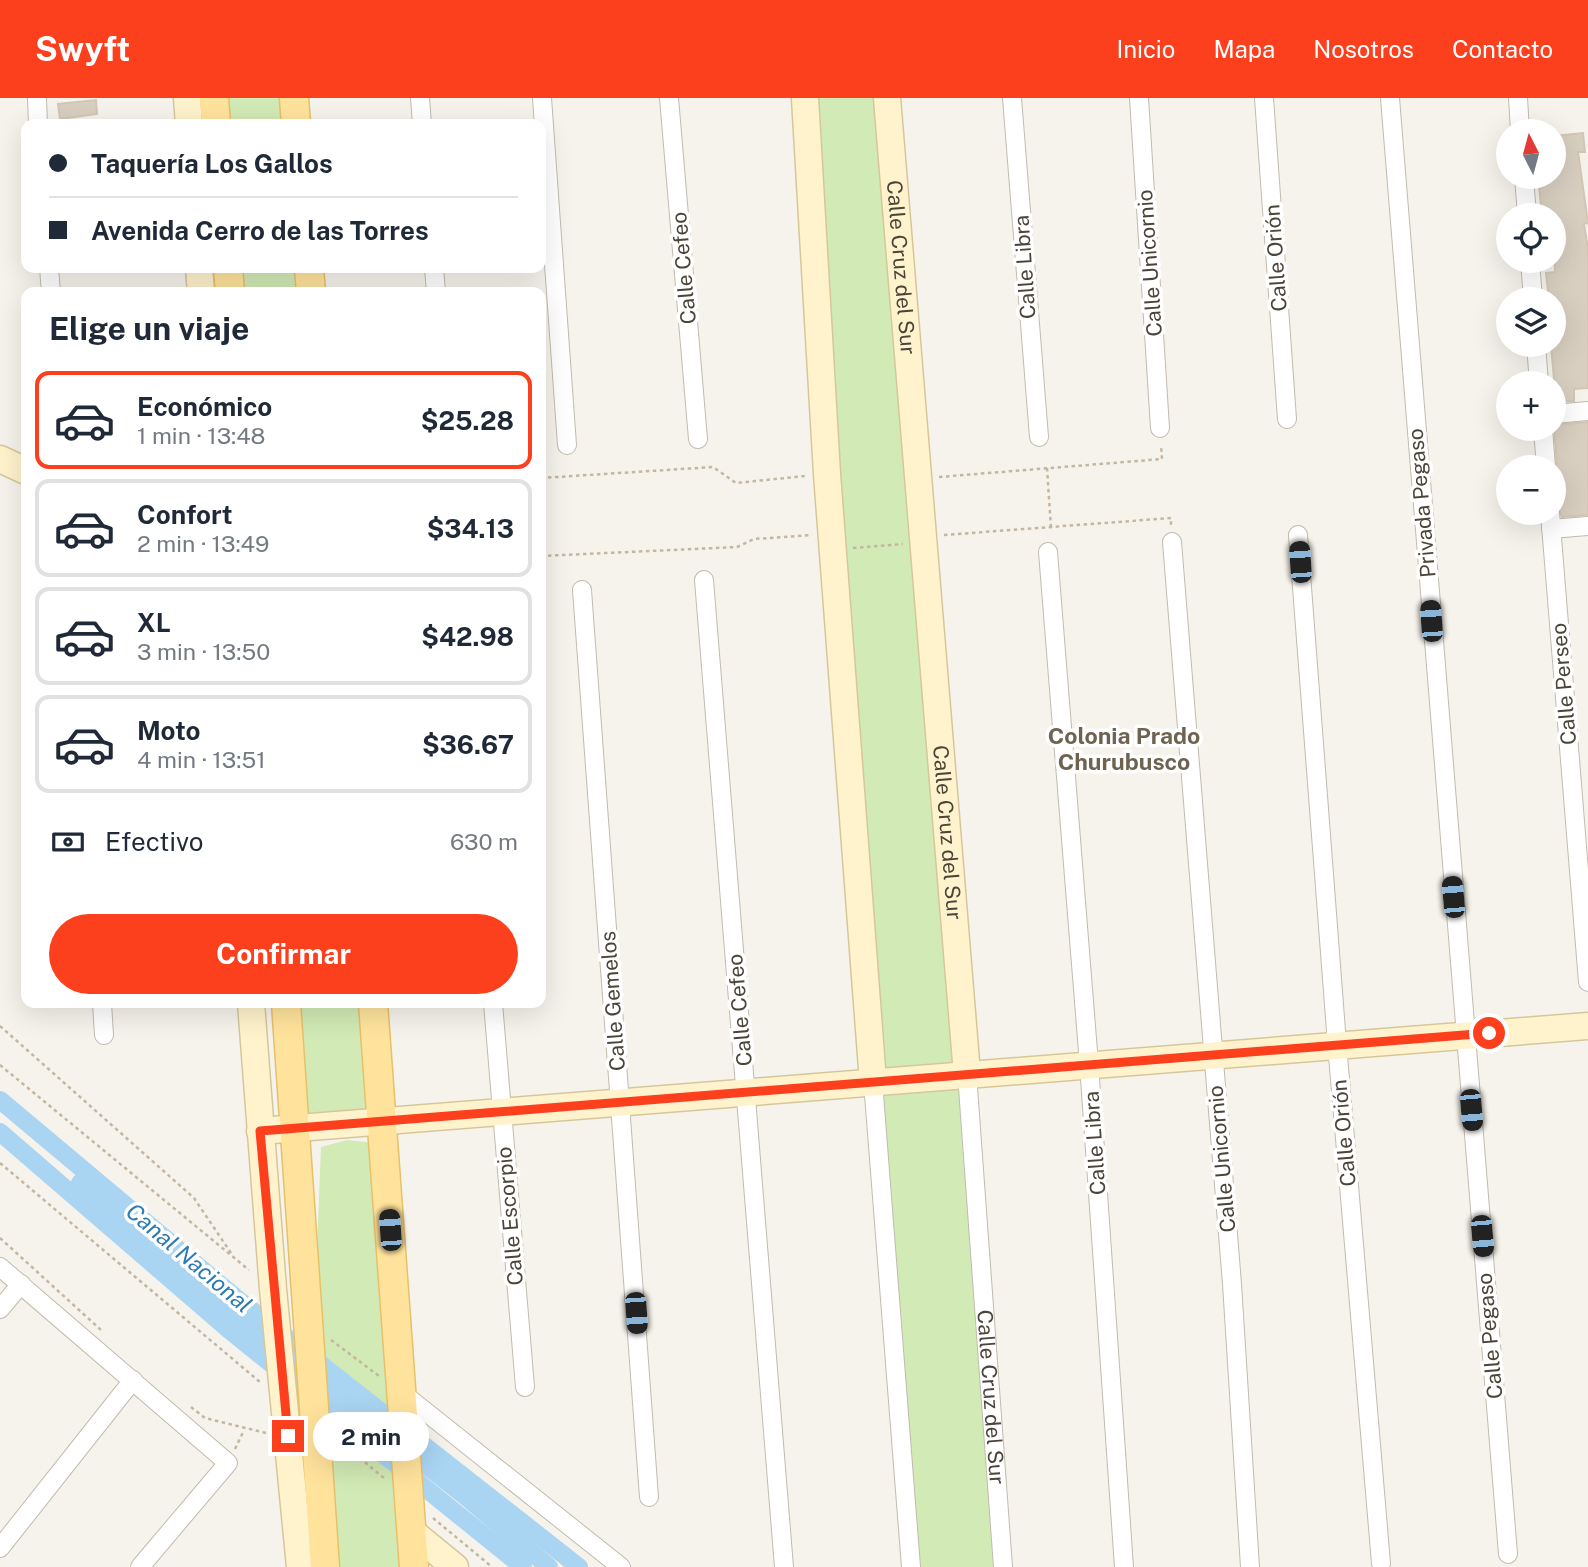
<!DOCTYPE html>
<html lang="es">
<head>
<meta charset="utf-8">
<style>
  :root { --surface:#fff; --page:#f2f2f3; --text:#1f2937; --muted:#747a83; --line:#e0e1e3; --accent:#fc3f1d }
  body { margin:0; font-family:"Public Sans",sans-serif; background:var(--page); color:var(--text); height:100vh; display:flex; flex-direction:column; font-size:26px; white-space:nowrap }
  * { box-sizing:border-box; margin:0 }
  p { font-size:23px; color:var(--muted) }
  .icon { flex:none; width:38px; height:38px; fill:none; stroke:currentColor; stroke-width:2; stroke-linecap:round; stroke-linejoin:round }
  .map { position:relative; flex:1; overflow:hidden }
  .sheet { position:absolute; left:21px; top:189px; width:525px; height:721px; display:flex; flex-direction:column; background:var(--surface); border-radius:14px; box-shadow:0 7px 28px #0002 }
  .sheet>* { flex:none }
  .hud { position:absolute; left:21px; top:21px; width:525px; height:154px; border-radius:14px; box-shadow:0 7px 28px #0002; display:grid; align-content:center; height:154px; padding:0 28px; background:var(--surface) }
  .needle { width:46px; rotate:354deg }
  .controls { position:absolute; left:1496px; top:21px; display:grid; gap:14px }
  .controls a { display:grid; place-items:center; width:70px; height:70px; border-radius:50%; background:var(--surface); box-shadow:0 7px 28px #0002; font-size:35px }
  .end { position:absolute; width:32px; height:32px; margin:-16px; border:9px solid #fc3f1d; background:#fff; box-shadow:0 0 0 4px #fff }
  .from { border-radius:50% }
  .bubble { position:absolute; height:49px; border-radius:24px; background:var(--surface); box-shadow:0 7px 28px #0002; font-size:23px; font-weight:700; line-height:49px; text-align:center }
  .car { position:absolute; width:21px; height:42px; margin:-21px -10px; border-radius:9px; box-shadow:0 0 5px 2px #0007; background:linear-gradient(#222 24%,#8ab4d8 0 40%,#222 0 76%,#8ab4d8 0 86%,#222 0) }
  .hud b { display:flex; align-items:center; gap:24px; height:66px; font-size:26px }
  .hud b+b { border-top:2px solid var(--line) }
  .hud i { width:18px; height:18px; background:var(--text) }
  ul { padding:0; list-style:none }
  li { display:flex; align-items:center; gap:21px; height:98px; margin:0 14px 10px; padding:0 14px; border:4px solid var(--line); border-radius:14px }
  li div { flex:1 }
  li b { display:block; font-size:26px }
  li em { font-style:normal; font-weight:700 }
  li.on { border-color:var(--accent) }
  li>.icon { width:63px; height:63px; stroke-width:1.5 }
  h2 { padding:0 28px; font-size:32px; line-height:84px }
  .pay { display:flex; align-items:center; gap:18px; height:77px; padding:0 28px; font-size:26px }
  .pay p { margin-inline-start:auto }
  .button { display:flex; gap:14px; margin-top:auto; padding:14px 28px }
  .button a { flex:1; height:80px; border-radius:42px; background:var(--accent); color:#fff; font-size:28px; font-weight:700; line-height:80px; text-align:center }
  header { display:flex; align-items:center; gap:42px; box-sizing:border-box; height:98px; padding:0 35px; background:var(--accent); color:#fff }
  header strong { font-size:33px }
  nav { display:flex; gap:38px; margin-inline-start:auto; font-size:24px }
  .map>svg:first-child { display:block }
</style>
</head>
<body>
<header>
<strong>Swyft</strong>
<nav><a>Inicio</a><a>Mapa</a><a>Nosotros</a><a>Contacto</a></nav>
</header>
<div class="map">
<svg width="1588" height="1469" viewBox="0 0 1588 1469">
  <rect width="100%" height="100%" fill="#f6f3ec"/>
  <!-- green -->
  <g fill="#d2eab5">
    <path d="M224,0H290L292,26H226Z"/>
    <path d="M811,0H881L998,1469H916Z"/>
    <path d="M238,170H305L307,194H239Z"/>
    <path d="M295,905H369L378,1012L304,1018Z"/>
    <path d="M347,1042L374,1045L402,1469H338L316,1178L321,1049Z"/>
  </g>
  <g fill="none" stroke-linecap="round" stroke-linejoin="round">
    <!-- canal -->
    <g stroke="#a9d4f2" stroke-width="18">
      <path d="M0,1002L235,1199L579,1469"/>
      <path d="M0,1034L228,1231L523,1469"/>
      <path d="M80,1085L263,1240L465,1398L549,1469"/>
    </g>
  </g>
  <!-- building -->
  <g fill="#d8cfc1" stroke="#d3c7b4" stroke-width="2">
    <path d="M96,2L97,16L60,21L58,6Z"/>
    <path d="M1583,35L1585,54H1578L1588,125L1584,126L1588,151V290L1574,291V303L1556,304L1551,247H1554V236H1560L1558,211L1554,212V201H1549L1546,175L1555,174L1554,117H1542L1538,79H1554V38Z"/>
    <path d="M1588,324V417L1562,419L1557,406L1554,379L1557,368L1554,327Z"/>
  </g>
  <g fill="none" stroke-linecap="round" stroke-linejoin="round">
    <defs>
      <g id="street">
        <path d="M37,0L38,26"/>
        <path d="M420,0L422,26"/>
        <path d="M542,0L567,347"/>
        <path d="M669,0L698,341"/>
        <path d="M1012,0L1039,339"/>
        <path d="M1139,0L1160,330"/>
        <path d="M1264,0L1287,321"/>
        <path d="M1390,0L1508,1456"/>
        <path d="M1518,0L1520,33"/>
        <path d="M1524,79L1527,117"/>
        <path d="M1530,163L1533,201"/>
        <path d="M49,170L51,194"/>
        <path d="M434,170L436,194"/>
        <path d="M1536,247L1539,285"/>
        <path d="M1554,316L1588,313"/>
        <path d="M1543,331L1546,369"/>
        <path d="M1550,415L1588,884"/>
        <path d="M1551,431L1588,428"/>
        <path d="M1298,437L1337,946L1381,1465"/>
        <path d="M1172,444L1232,1186L1250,1469"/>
        <path d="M1048,454L1089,966L1124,1469"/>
        <path d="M704,482L784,1469"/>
        <path d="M582,492L649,1399"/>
        <path d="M102,905L104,937"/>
        <path d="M493,905L525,1289"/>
        <path id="s1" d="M967,976L1003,1469"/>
        <path d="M873,984L911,1469"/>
        <path d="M0,1169L228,1365L140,1469"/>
        <path d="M0,1211L21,1186"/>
        <path d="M401,1294L621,1469"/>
        <path d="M0,1450L133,1282"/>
      </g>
      <g id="secondary">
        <path d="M187,0L189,26"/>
        <path d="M805,0L827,376L873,984"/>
        <path id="s2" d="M887,0L967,976"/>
        <path d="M199,170L201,194"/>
        <path d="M0,361L26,373"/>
        <path d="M251,905L273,1191L300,1469"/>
        <path d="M260,1033L1588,928"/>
        <path d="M411,1433L455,1469"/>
      </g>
      <g id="primary">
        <path d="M214,0L216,26"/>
        <path d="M294,0L296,26"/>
        <path d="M228,170L230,194"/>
        <path d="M309,170L311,194"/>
        <path d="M286,905L325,1469"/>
        <path d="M373,905L414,1469"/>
      </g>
    </defs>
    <!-- street casing -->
    <use href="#street" stroke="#c2bbae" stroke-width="20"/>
    <!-- secondary casing -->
    <use href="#secondary" stroke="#d6c79b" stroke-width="29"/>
    <!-- primary casing -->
    <use href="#primary" stroke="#e6c16a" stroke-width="31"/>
    <!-- path -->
    <g stroke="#c4b79f" stroke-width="2.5" stroke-dasharray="3.5 3.5" stroke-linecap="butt">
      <path d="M1047,370L1051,430"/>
      <path d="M939,379L1162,361L1161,347"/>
      <path d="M541,380L713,369L736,385L805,378"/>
      <path d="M944,437L1171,420V428"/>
      <path d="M853,450L903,446"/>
      <path d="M541,458L737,449L754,441L812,437"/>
      <path d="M0,928L194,1100L231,1155"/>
      <path d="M0,967L249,1172"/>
      <path d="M0,1065L260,1284"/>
      <path d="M0,1140L101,1232"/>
      <path d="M331,1242L379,1278"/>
      <path d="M191,1309L205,1320L266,1335"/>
      <path d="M338,1342L384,1380"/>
      <path d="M235,1351L244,1332"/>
      <path d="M433,1420L492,1469"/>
    </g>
    <!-- street -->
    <use href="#street" stroke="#fff" stroke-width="18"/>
    <!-- secondary -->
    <use href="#secondary" stroke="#fff3cd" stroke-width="26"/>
    <!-- primary -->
    <use href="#primary" stroke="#ffe39c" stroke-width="28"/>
  </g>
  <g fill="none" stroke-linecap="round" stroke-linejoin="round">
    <!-- route -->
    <path stroke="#fc3f1d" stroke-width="9" d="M288,1338L260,1033L1489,935"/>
  </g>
  <g text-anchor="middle" stroke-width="7" stroke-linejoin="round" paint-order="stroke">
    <!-- street labels -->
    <g font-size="21" fill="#4b4439" stroke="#fff">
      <text transform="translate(1276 160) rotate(-94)" y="7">Calle Orión</text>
      <text transform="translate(1150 165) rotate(-94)" y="7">Calle Unicornio</text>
      <text dy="7" stroke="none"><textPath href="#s2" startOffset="170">Calle Cruz del Sur</textPath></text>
      <text transform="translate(1025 169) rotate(-94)" y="7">Calle Libra</text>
      <text transform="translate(684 170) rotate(-95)" y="7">Calle Cefeo</text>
      <text transform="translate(1422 405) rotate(-95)" y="7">Privada Pegaso</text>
      <text transform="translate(1564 586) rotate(-95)" y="7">Calle Perseo</text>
      <text dy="7" stroke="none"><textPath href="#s2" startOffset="737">Calle Cruz del Sur</textPath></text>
      <text transform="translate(613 903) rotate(-94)" y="7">Calle Gemelos</text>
      <text transform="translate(740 912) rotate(-95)" y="7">Calle Cefeo</text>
      <text transform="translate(1344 1035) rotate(-95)" y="7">Calle Orión</text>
      <text transform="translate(1095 1045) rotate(-94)" y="7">Calle Libra</text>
      <text transform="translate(1222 1061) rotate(-95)" y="7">Calle Unicornio</text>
      <text transform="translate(510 1118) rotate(-95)" y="7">Calle Escorpio</text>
      <text transform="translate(1490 1238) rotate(-95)" y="7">Calle Pegaso</text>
      <text dy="7" stroke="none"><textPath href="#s1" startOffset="324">Calle Cruz del Sur</textPath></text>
    </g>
    <!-- neighbourhood labels -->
    <g font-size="23" font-weight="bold" fill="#6e6250" stroke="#fff">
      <text x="1124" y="646">Colonia Prado<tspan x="1124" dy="26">Churubusco</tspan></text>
    </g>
    <!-- water labels -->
    <g font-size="23" font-style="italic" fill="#2e7ab2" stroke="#fff">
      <text transform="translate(189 1160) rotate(40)" y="8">Canal Nacional</text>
    </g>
  </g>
</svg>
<div class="controls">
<a><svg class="needle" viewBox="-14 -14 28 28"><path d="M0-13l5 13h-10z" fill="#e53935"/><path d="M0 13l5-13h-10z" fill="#747a83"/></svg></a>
<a><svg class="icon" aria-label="locate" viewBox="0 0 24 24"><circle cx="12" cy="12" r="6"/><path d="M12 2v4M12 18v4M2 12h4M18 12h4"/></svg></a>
<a><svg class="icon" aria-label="layers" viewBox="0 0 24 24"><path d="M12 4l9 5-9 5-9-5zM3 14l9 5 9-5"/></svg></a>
<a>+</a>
<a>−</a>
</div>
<i class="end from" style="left:1489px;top:935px"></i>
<i class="end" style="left:288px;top:1338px"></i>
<div class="bubble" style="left:313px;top:1314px;width:116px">2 min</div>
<i class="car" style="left:1300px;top:464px;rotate:356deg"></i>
<i class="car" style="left:1431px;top:523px;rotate:356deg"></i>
<i class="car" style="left:1453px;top:799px;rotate:355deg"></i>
<i class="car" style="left:1471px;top:1012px;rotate:175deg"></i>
<i class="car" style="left:390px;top:1132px;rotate:356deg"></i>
<i class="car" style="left:1482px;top:1138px;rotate:175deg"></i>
<i class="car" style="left:636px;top:1215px;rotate:176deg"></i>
<div class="hud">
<b><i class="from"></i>Taquería Los Gallos</b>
<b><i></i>Avenida Cerro de las Torres</b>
</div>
<section class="sheet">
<h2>Elige un viaje</h2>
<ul>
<li class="on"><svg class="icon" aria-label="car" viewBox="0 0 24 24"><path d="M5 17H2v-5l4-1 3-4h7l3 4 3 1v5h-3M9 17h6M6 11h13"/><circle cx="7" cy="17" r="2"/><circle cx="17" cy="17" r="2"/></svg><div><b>Económico</b><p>1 min · 13:48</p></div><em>$25.28</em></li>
<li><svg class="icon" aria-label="car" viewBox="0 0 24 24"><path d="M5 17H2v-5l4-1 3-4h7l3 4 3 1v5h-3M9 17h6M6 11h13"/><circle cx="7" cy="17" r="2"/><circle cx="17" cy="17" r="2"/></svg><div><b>Confort</b><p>2 min · 13:49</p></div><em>$34.13</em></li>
<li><svg class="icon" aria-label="car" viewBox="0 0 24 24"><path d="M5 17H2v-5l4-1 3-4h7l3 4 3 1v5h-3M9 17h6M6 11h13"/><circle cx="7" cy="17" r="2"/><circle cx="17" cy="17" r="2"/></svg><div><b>XL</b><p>3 min · 13:50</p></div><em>$42.98</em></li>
<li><svg class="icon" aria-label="car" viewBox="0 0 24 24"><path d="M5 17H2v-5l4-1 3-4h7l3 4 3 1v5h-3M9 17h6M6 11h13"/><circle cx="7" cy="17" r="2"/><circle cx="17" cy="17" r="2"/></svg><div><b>Moto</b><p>4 min · 13:51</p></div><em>$36.67</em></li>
</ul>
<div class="pay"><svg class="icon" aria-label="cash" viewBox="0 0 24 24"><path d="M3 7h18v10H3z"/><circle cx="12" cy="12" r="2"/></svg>Efectivo<p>630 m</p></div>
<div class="button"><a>Confirmar</a></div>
</section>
</div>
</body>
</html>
